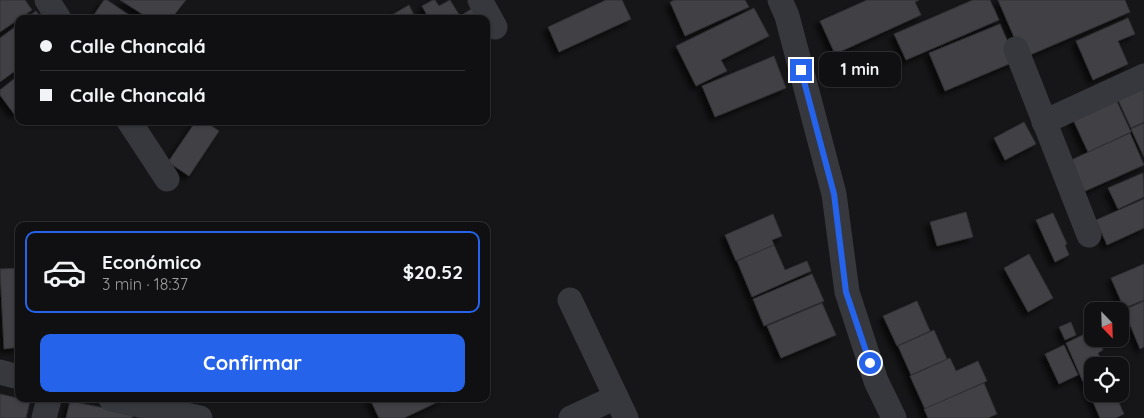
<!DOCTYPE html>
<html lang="es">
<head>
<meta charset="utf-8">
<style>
  :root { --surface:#101012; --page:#1e1e20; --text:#f1f3f6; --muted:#9c9d9f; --line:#303032; --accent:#2563eb }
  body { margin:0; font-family:Quicksand,sans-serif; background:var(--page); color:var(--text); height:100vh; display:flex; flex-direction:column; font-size:19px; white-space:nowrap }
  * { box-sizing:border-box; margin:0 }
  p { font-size:16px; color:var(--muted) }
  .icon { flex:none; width:28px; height:28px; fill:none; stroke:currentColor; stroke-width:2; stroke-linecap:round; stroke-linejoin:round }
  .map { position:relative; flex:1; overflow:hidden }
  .drawer { position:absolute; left:15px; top:222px; width:475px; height:180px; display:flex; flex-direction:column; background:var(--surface); border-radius:10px; box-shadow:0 1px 4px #0004,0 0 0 1px var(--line) }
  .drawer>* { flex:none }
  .guide { position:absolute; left:15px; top:15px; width:475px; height:110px; border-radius:10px; box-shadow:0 1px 4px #0004,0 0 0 1px var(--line); display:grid; align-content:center; height:110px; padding:0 25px; background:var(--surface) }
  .needle { width:32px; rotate:157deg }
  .fabs { position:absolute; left:1084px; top:302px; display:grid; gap:10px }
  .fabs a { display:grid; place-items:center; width:45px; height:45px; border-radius:10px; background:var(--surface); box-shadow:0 1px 4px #0004,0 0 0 1px var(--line); font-size:25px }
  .end { position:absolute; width:22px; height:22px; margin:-11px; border:6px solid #2563eb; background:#fff; box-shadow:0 0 0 2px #fff }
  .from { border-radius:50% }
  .bubble { position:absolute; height:35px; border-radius:10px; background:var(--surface); box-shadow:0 1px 4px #0004,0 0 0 1px var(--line); font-size:16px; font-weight:800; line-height:35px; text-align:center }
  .guide b { display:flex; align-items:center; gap:18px; height:48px; font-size:19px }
  .guide b+b { border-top:1px solid var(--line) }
  .guide i { width:12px; height:12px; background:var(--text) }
  ul { padding:9px 0 0; list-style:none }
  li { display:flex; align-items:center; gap:15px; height:82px; margin:0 10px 8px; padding:0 15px; border:2px solid transparent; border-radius:10px }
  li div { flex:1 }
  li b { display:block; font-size:19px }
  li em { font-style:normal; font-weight:800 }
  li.selected { border-color:var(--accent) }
  li>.icon { width:45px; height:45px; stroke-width:1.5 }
  .action { display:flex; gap:10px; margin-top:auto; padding:10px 25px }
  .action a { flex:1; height:58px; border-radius:10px; background:var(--accent); color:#fff; font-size:20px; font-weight:800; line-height:58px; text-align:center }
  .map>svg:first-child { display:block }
</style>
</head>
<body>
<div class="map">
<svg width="1144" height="418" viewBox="0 0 1144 418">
  <defs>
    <filter id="shadow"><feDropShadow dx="-4.5" dy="4.5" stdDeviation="2.5" flood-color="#0009"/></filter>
  </defs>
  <rect width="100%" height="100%" fill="#161618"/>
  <!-- building -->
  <g fill="#404145" stroke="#303034" filter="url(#shadow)">
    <path d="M0,0H25L32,10L0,32Z"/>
    <path d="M104,0H107L135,19H91Z"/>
    <path d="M120,0H186L171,19H150Z"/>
    <path d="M433,0H435L439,6L450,0L460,16L473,8L479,19H429L422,6Z"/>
    <path d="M606,0H622L631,19L559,52L548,27Z"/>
    <path d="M675,0H745L749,7L685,36L670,2Z"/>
    <path d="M867,0H919L915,2L921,15L835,54L820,21Z"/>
    <path d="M973,0H990L999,20L906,60L894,34Z"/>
    <path d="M998,0H1125L1130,12L1023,58Z"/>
    <path d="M409,5L416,19H385Z"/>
    <path d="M754,8L769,36L721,60L727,71L696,86L676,46Z"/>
    <path d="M36,11L42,19H25Z"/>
    <path d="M1128,18L1135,34L1118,41L1128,64L1093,80L1076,41Z"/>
    <path d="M19,24V68L0,82V38Z"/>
    <path d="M1000,24L1016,61L945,91L929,53Z"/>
    <path d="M774,56L786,88L715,117L702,86Z"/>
    <path d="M19,75V110L14,114L0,95V90Z"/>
    <path d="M1144,77V122L1131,128L1114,91Z"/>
    <path d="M1113,93L1131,132L1088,152L1070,113Z"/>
    <path d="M196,121H204L219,131L189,176L168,162Z"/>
    <path d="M1024,122L1036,144L1005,160L994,138Z"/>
    <path d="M1144,123V157L1131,129Z"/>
    <path d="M1130,133L1144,165L1083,192L1069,161Z"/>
    <path d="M1143,173L1144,197L1118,209L1108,188Z"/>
    <path d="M1144,199V228L1107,245L1096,220Z"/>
    <path d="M966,212L973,237L937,246L930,222Z"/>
    <path d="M1053,213L1067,244L1065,245L1069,255L1055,262L1036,220Z"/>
    <path d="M773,214L782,236L772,240L774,245L736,261L725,235Z"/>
    <path d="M774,245L785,270L807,261L811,271L752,297L737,261Z"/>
    <path d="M1029,254L1053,298L1028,312L1004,268Z"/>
    <path d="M1144,264V300L1124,308L1111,278Z"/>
    <path d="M19,268V347L4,349L0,269Z"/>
    <path d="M812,274L824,301L764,326L753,299Z"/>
    <path d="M917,301L930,331L897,346L883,316Z"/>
    <path d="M1144,301V347L1140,349L1124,310Z"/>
    <path d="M822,303L836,335L781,358L767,326Z"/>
    <path d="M1071,322L1076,335L1065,340L1059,327Z"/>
    <path d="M934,330L947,359L911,375L898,346Z"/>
    <path d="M1089,332L1092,339H1099L1103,350L1098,353L1104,366H1092V378L1083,382L1066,343Z"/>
    <path d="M1064,345L1078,375L1059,384L1045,354Z"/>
    <path d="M950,358L956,371L978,361L987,381L925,409L910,376Z"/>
    <path d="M1092,379V394H1115L1124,414L1116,418H1100L1085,383Z"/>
    <path d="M984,383L997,414L988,418H928L924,409Z"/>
    <path d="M0,394L30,401L26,418H0Z"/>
    <path d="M370,399H444L404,418H379Z"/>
    <path d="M70,401L133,414L132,418H66Z"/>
  </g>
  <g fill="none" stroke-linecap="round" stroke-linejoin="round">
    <!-- minor -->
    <g stroke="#37383d" stroke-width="25">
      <path d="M47,0L59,19"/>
      <path d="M480,0L495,27"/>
      <path d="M780,0L787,16L834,194L847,292L876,381L894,418"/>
      <path d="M1016,49L1089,235"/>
      <path d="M129,121L167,179"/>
      <path d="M1044,122L1144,76"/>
      <path d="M570,300L626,418"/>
      <path d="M0,372L19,377"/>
      <path d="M111,399L200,418"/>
      <path d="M44,418L49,399"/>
      <path d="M571,418L616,397"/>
    </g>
  </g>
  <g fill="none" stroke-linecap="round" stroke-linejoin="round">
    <!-- route -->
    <path stroke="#2563eb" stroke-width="6" d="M801,70L834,194L846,292L870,363"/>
  </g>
</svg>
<div class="fabs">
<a><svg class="needle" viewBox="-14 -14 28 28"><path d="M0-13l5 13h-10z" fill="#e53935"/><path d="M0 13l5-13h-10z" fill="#9c9d9f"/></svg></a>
<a><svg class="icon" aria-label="locate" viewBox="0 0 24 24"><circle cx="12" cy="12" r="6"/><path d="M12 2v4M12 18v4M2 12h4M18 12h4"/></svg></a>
</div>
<i class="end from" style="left:870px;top:363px"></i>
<i class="end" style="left:801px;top:70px"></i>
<div class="bubble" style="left:819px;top:52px;width:82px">1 min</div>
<div class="guide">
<b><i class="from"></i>Calle Chancalá</b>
<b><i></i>Calle Chancalá</b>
</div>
<section class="drawer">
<ul>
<li class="selected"><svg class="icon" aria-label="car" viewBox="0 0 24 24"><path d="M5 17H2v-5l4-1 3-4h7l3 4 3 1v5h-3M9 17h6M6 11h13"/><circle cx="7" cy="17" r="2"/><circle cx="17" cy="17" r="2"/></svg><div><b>Económico</b><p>3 min · 18:37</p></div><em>$20.52</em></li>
</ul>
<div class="action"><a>Confirmar</a></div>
</section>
</div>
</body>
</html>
